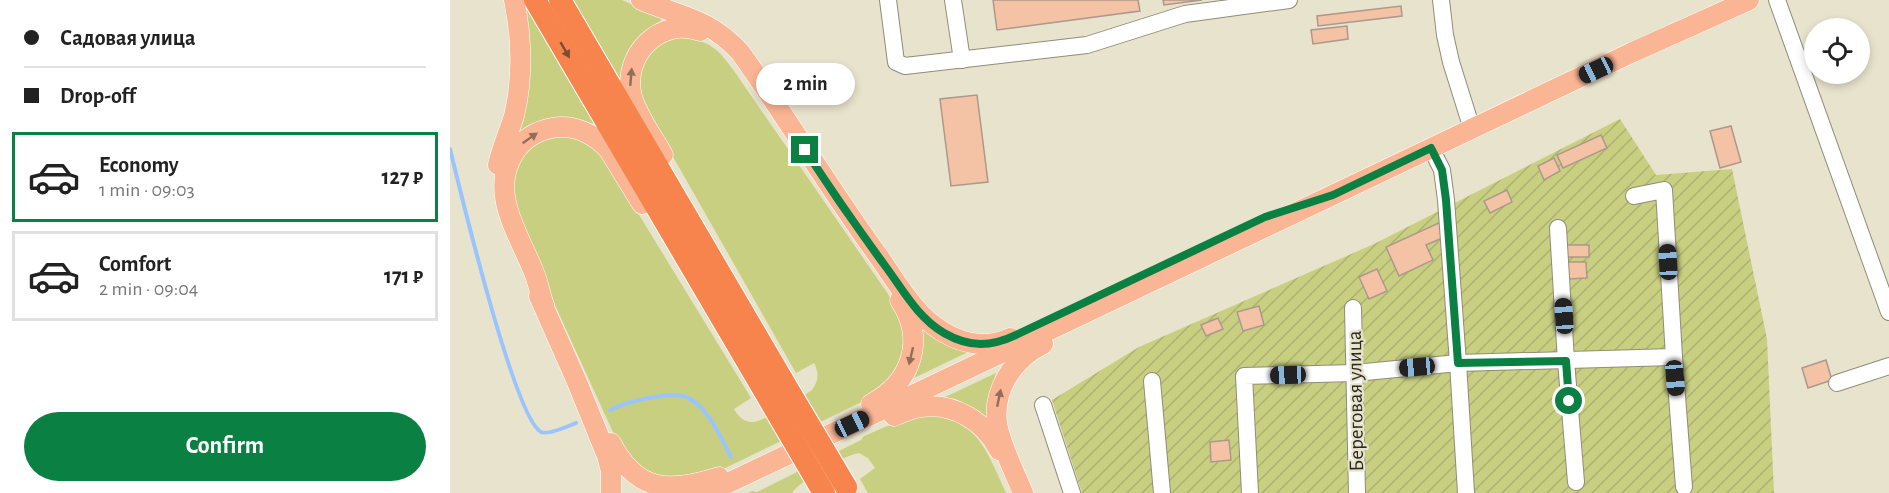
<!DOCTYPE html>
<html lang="en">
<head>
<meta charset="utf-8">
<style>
  :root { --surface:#fff; --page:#f2f2f2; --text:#222; --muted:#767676; --line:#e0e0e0; --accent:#0b8043 }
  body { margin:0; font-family:"Alegreya Sans",sans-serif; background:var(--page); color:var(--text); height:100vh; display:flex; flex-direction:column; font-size:22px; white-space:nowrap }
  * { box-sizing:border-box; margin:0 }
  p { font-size:20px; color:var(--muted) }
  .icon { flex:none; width:33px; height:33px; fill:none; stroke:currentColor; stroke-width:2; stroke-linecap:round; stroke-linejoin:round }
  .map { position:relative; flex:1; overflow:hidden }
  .sheet { display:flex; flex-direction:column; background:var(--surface); width:450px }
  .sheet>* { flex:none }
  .hud { display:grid; align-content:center; height:132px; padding:0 24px; background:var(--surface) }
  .tools { position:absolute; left:1354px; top:18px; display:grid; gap:12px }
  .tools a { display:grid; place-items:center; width:66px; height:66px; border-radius:50%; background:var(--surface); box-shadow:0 3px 9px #0003; font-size:30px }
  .end { position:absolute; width:27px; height:27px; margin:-14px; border:8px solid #0b8043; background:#fff; box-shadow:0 0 0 3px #fff }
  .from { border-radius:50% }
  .bubble { position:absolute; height:42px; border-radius:21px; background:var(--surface); box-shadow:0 3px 9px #0003; font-size:20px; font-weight:700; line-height:42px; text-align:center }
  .car { position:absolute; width:18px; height:36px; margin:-18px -9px; border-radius:8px; box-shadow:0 0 4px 2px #0007; background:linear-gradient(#222 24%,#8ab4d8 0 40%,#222 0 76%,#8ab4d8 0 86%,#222 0) }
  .hud b { display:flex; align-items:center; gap:21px; height:57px; font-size:22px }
  .hud b+b { border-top:2px solid var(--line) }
  .hud i { width:15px; height:15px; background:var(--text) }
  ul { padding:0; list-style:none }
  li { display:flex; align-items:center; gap:18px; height:90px; margin:0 12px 9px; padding:0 12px; border:3px solid var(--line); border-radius:0px }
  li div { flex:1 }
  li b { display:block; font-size:22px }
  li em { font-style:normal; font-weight:700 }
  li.on { border-color:var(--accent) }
  li>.icon { width:54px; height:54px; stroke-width:1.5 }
  .button { display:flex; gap:12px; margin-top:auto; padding:12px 24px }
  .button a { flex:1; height:69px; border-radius:36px; background:var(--accent); color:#fff; font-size:24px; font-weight:700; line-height:69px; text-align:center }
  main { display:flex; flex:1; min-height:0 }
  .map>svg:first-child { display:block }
</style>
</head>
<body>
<main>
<section class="sheet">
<div class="hud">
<b><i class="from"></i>Садовая улица</b>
<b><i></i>Drop-off</b>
</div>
<ul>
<li class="on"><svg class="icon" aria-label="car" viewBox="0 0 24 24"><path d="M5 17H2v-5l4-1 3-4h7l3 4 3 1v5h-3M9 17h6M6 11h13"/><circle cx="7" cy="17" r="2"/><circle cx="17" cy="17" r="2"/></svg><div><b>Economy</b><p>1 min · 09:03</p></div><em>127 ₽</em></li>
<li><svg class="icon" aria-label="car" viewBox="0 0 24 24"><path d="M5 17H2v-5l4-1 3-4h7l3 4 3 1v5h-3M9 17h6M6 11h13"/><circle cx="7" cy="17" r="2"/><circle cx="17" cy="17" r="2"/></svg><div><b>Comfort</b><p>2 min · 09:04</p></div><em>171 ₽</em></li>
</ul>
<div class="button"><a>Confirm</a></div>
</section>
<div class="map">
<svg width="1439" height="493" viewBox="0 0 1439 493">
  <defs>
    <pattern id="garden-furrows" width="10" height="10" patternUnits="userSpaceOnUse" patternTransform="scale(1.5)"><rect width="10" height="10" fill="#c8cf81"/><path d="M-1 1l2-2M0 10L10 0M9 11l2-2" fill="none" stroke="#acb26f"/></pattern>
  </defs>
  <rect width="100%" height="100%" fill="#e8e3cd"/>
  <!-- grass -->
  <g fill="#c8cf81">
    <path d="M123,0H172L212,18L210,22L200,29L172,80L169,77Z"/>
    <path d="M74,1L145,124C138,123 130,119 122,118C101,115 85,126 67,135Z"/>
    <path d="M229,37C258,40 267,47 284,71L438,294L445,307L453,329L454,353L447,373L422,397L265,473L205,479L173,454L67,222L60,178L74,151L93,138L114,136L133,140L149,153L158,164L301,398L284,409C288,416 293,422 303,422C313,422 352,397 362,390C369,381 369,372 364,363L346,373L193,104C186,70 194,48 229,37Z"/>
    <path d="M472,330L490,341L518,352L464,378Z"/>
    <path d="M546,373L538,402V422L493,398Z"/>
    <path d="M461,416C469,416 477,415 484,416C529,419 540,459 556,493H418L410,479L425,468L418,458L409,453C394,455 349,481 342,493H298L302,491L307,492L411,440L414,436Z"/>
  </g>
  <!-- garden -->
  <path fill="url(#garden-furrows)" d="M1170,119L1206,175L1282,169L1317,339L1324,493H632L602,400L689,347L924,244Z"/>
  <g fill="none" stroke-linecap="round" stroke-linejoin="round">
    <!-- stream -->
    <g stroke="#99c4fd" stroke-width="4">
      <path d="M0,149C10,189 64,418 91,432C97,435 119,426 126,423"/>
      <path d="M160,410C175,403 189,399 205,397C214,395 224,394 233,396C256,402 271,438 281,457"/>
    </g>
  </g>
  <!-- building -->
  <g fill="#f4c2a5" stroke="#ac988d" stroke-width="1.5">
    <path d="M543,0H688L690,11L547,30Z"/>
    <path d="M713,0H752L714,5Z"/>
    <path d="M951,6L952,16L868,26L867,16Z"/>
    <path d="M897,26L898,39L863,44L861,30Z"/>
    <path d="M527,95L538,182L501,186L490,99Z"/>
    <path d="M1281,126L1291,162L1270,168L1260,131Z"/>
    <path d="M1151,135L1157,148L1113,168L1107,155Z"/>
    <path d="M1104,158L1110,171L1094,180L1088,166Z"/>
    <path d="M1057,190L1062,202L1040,213L1034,201Z"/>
    <path d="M991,222L997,236L976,245L983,260L949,276L936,247Z"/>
    <rect x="1117" y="245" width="22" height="12"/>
    <path d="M1117,262H1136L1137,278L1118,279Z"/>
    <path d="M927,269L937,291L919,299L909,277Z"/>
    <path d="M809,306L814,325L793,331L787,312Z"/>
    <path d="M768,318L773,329L756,336L751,325Z"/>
    <path d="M1376,360L1382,380L1358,388L1352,368Z"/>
    <path d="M779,440L781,460L761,462L760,442Z"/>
  </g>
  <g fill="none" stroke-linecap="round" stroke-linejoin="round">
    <defs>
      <g id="minor">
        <path d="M438,0L446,62L455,66L637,45L735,14L839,0"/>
        <path d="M503,0L512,60"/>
        <path d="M991,0L995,35L1001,62L1022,129"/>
        <path d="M1327,0L1439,312"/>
        <path d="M981,148L992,170L996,200L1008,363L1016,493"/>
        <path d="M1184,196L1214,190L1224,357L1234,487"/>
        <path d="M1108,228L1116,361L1126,482"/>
        <path d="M903,308L907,493"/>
        <path d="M702,381L712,493"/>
        <path d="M1387,383L1439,366"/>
        <path d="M593,405L622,493"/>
        <path d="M800,493L794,376L905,373L1008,363L1224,357"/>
      </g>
      <g id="major">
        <path d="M191,0C232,17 258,18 290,52C338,119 380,190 429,257C445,280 461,308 483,325C506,343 534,350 560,338"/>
        <path d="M213,155C203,137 188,117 182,97C171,56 210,16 250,31"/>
        <path d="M48,165C52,148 59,132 64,116C73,79 72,37 64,0"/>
        <path d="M89,296L127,382L157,456L161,471V493"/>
        <path d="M94,305C90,294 88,281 83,270C68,233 39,192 64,153C73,139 86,131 102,128C124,124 144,134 159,150L192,204"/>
        <path d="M421,404C462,382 476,340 450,300"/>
        <path d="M444,416C453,412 462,408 471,407C504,402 535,422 549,450"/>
        <path d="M161,443C187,493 220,493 269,477"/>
        <path d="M257,493L1183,52L1299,0"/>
        <path d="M573,493C565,473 550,444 547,423C543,389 563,359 593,344"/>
      </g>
      <g id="highway">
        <path d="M85,0L315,392"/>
        <path d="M110,0L333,381"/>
      </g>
    </defs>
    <!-- minor casing -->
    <use href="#minor" stroke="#918c78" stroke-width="18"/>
    <!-- major casing -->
    <use href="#major" stroke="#fff" stroke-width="21"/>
    <!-- highway casing -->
    <use href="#highway" stroke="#fff" stroke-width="24"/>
    <!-- minor -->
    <use href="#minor" stroke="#fff" stroke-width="16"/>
    <!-- major -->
    <use href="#major" stroke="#fab594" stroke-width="20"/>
    <!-- highway -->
    <use href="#highway" stroke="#f7844c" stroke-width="22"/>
    <defs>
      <g id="highway-bridge">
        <path d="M333,381L396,487"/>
        <path d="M315,392L374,493"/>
      </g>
    </defs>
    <!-- highway-bridge casing -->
    <use href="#highway-bridge" stroke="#fff" stroke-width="24" stroke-linecap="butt"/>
    <!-- highway-bridge -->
    <use href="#highway-bridge" stroke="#f7844c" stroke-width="22"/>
  </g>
  <!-- one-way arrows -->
  <defs><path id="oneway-solid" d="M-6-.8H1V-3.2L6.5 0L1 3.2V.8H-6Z" transform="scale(1.5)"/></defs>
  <use fill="#7c4d32" href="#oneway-solid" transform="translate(115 50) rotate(60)"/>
  <g fill="#926e5a">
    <use href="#oneway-solid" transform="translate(181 77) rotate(-85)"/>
    <use href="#oneway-solid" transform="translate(80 138) rotate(-35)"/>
    <use href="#oneway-solid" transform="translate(461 356) rotate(103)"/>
    <use href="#oneway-solid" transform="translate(549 398) rotate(-78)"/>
  </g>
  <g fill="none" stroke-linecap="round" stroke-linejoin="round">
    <!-- route -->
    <path stroke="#0b8043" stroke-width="8" d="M355,150C381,190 408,229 436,267C453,290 468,318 494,333C520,348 541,347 568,334L815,217L883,195L981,148L992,170L996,200L1008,363L1116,361L1119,401"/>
  </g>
  <g text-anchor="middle" stroke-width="4.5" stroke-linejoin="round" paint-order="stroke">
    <!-- street labels -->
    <g font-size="21" fill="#2a2820" stroke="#e8e3cd">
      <text transform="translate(905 401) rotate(-91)" y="7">Береговая улица</text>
    </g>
  </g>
</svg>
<div class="tools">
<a><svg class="icon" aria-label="locate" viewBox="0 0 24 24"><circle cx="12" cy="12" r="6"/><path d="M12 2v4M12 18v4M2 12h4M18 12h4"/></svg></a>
</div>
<i class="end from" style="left:1119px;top:401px"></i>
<i class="end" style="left:355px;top:150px"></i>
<div class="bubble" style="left:306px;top:63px;width:99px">2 min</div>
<i class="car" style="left:1146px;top:70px;rotate:245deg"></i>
<i class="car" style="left:1218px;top:262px;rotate:357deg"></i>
<i class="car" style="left:1114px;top:316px;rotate:356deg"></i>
<i class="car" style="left:967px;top:367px;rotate:265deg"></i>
<i class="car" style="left:838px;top:375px;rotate:268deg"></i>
<i class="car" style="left:1225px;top:378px;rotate:175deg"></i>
<i class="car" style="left:402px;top:424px;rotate:65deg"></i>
</div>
</main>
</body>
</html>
